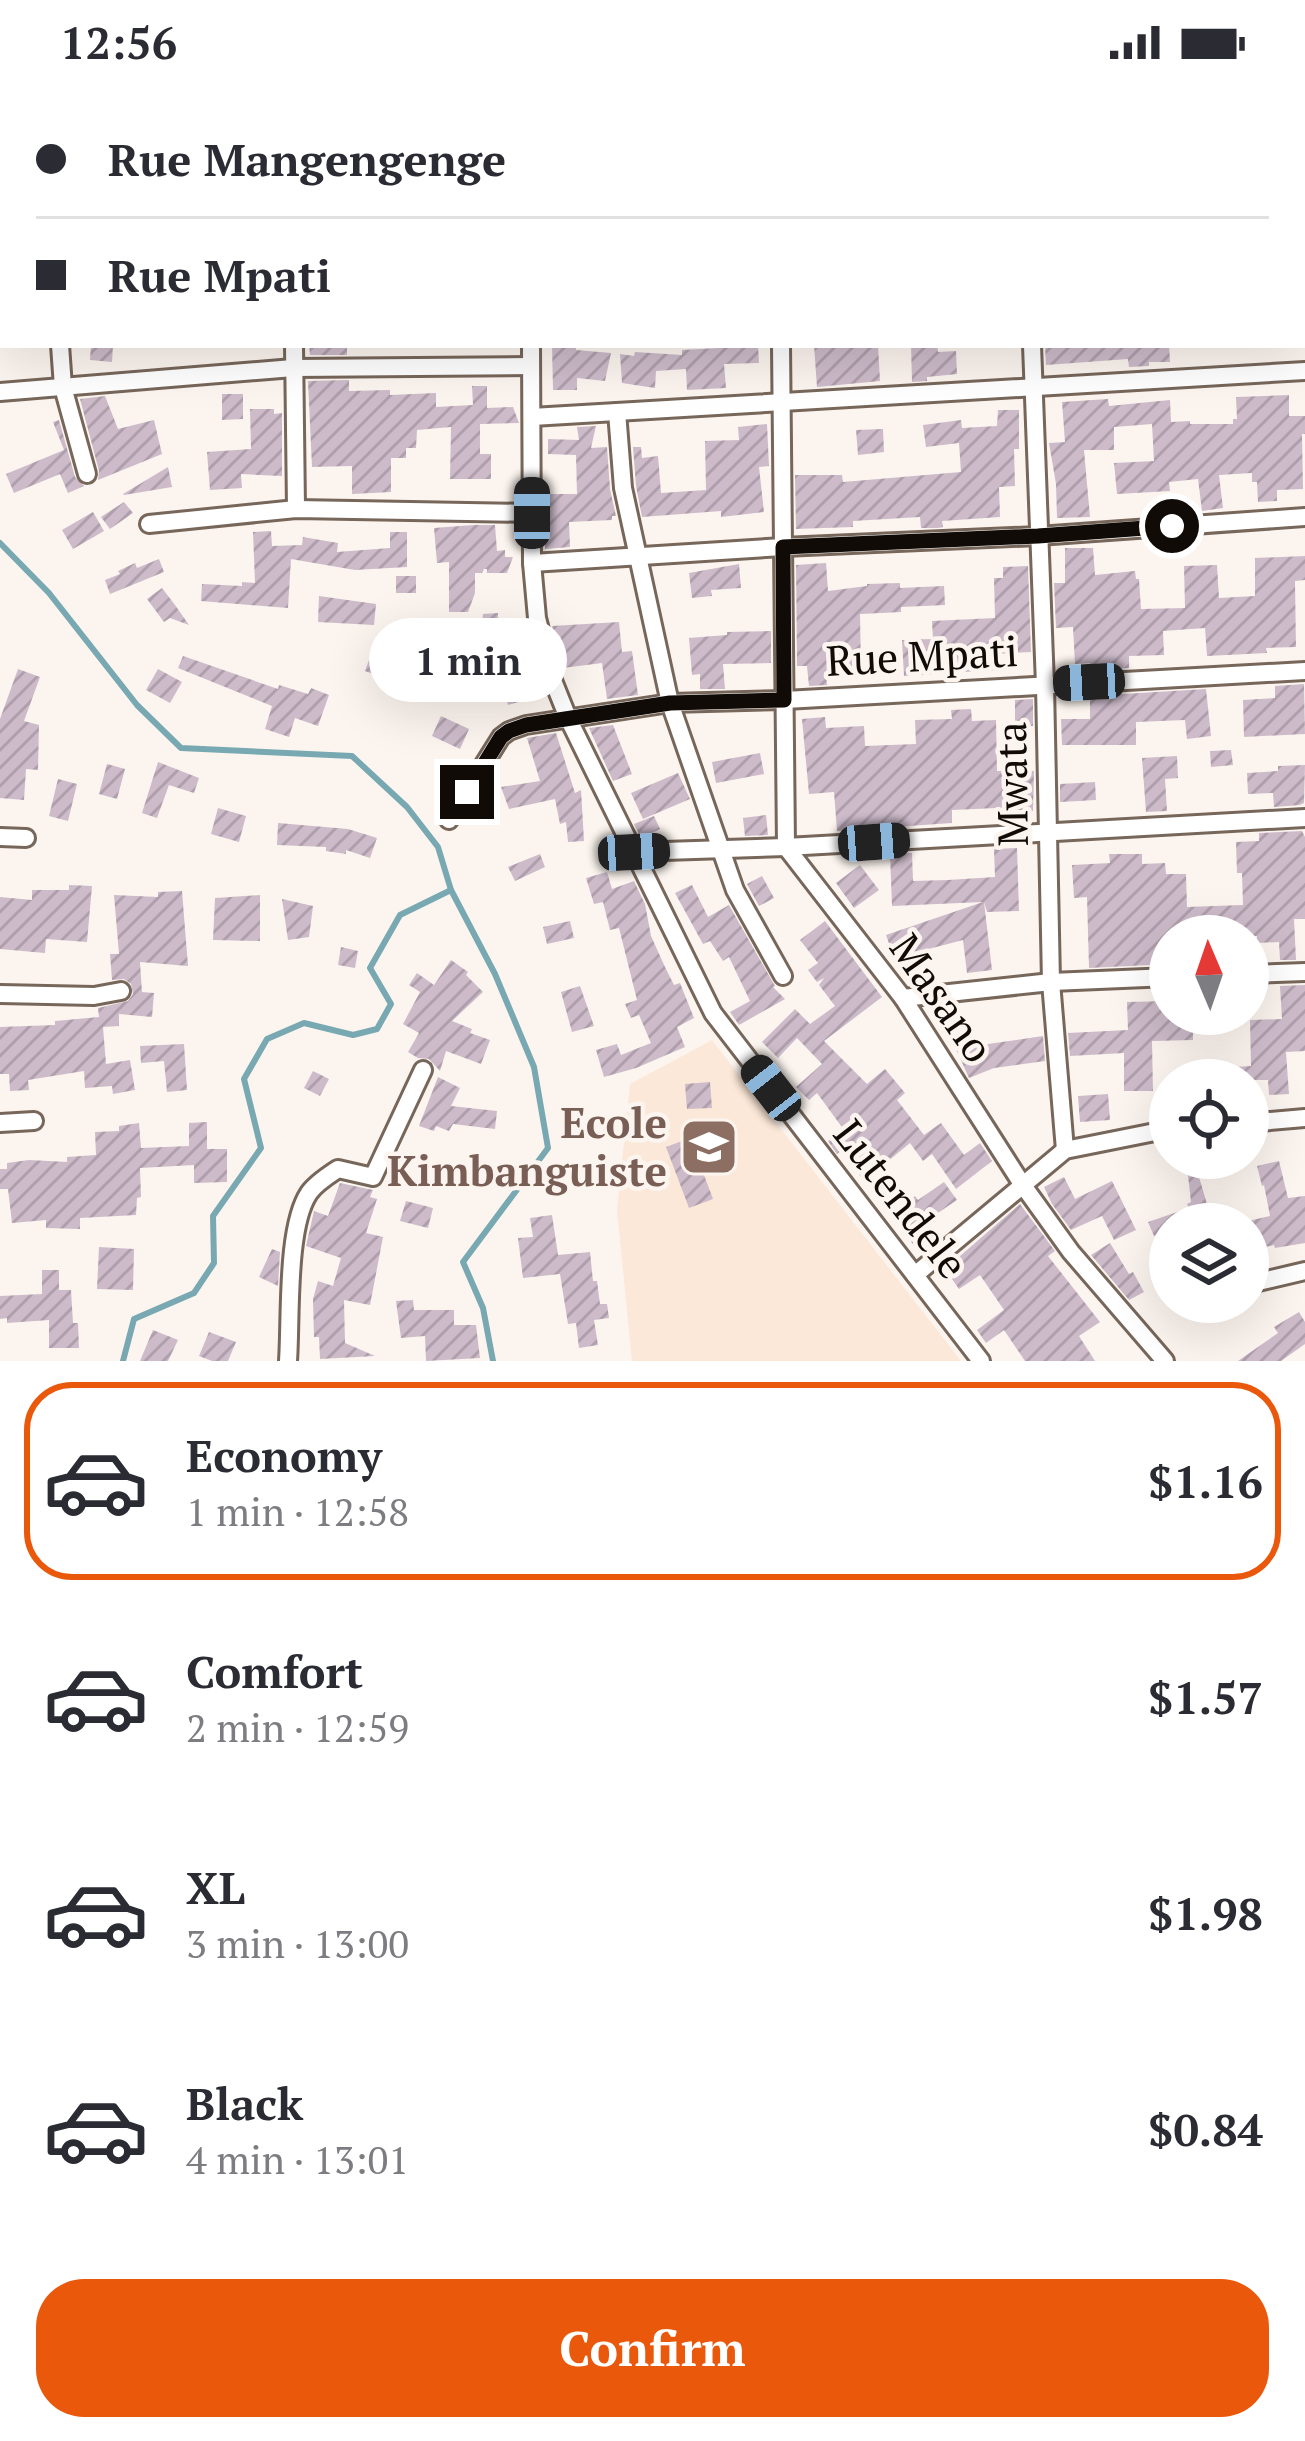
<!DOCTYPE html>
<html lang="en">
<head>
<meta charset="utf-8">
<style>
  :root { --surface:#fff; --page:#f2f2f3; --text:#2b2b33; --muted:#7c7c81; --line:#e1e1e2; --accent:#ea580c }
  body { margin:0; font-family:"PT Serif",serif; background:var(--page); color:var(--text); height:100vh; display:flex; flex-direction:column; font-size:45px; white-space:nowrap }
  * { box-sizing:border-box; margin:0 }
  p { font-size:39px; color:var(--muted) }
  .icon { flex:none; width:66px; height:66px; fill:none; stroke:currentColor; stroke-width:2; stroke-linecap:round; stroke-linejoin:round }
  .map { position:relative; height:1277px; overflow:hidden }
  .sheet { display:flex; flex-direction:column; background:var(--surface); flex:1 }
  .sheet>* { flex:none }
  .hud { position:absolute; left:0px; top:0px; width:1305px; height:264px; box-shadow:0 12px 48px #0002; display:grid; align-content:center; height:264px; padding:0 36px; background:var(--surface) }
  .needle { width:78px; rotate:358deg }
  .controls { position:absolute; left:1149px; top:831px; display:grid; gap:24px }
  .controls a { display:grid; place-items:center; width:120px; height:120px; border-radius:50%; background:var(--surface); box-shadow:0 12px 48px #0002; font-size:60px }
  .end { position:absolute; width:54px; height:54px; margin:-27px; border:15px solid #110b07; background:#fff; box-shadow:0 0 0 6px #fff }
  .from { border-radius:50% }
  .bubble { position:absolute; height:84px; border-radius:42px; background:var(--surface); box-shadow:0 12px 48px #0002; font-size:39px; font-weight:700; line-height:84px; text-align:center }
  .car { position:absolute; width:36px; height:72px; margin:-36px -18px; border-radius:15px; box-shadow:0 0 9px 3px #0007; background:linear-gradient(#222 24%,#8ab4d8 0 40%,#222 0 76%,#8ab4d8 0 86%,#222 0) }
  .hud b { display:flex; align-items:center; gap:42px; height:114px; font-size:45px }
  .hud b+b { border-top:3px solid var(--line) }
  .hud i { width:30px; height:30px; background:var(--text) }
  ul { padding:21px 0 0; list-style:none }
  li { display:flex; align-items:center; gap:36px; height:198px; margin:0 24px 18px; padding:0 12px; border:6px solid transparent; border-radius:48px }
  li div { flex:1 }
  li b { display:block; font-size:45px }
  li em { font-style:normal; font-weight:700 }
  li.current { border-color:var(--accent) }
  li>.icon { width:108px; height:108px; stroke-width:1.5 }
  .cta { display:flex; gap:24px; margin-top:auto; padding:24px 36px }
  .cta a { flex:1; height:138px; border-radius:48px; background:var(--accent); color:#fff; font-size:48px; font-weight:700; line-height:138px; text-align:center }
  .status { display:flex; justify-content:space-between; align-items:center; height:84px; padding:0 60px; background:var(--surface); direction:ltr }
  .status svg { height:33px; fill:currentColor }
  .map>svg:first-child { display:block }
</style>
</head>
<body>
<div class="status"><b>12:56</b><svg viewBox="0 0 49 12"><path d="M0 12V9h3v3zM5 12V6h3v6zM10 12V3h3v9zM15 12V0h3v12zM26 1h20v11H26zM47 4h2v5h-2z"/></svg></div>
<div class="map">
<svg width="1305" height="1277" viewBox="0 0 1305 1277">
  <defs>
    <pattern id="building-hatch" width="6" height="6" patternUnits="userSpaceOnUse" patternTransform="scale(3)"><rect width="6" height="6" fill="#cdbbca"/><path d="M-1 1l2-2M0 6l6-6M5 7l2-2" fill="none" stroke="#af9fac"/></pattern>
  </defs>
  <rect width="100%" height="100%" fill="#fcf5ef"/>
  <!-- education -->
  <path fill="#fce8d8" d="M712,956L961,1277H632L617,1126L630,1000Z"/>
  <g fill="none" stroke-linecap="round" stroke-linejoin="round">
    <!-- stream -->
    <g stroke="#78a8b1" stroke-width="6">
      <path d="M0,459L49,509L137,621L181,664L352,672L407,723L438,763L451,806L495,890L534,983L548,1064L463,1178L483,1224L493,1277"/>
      <path d="M123,1277L134,1235L194,1209L214,1179L213,1132L261,1064L244,995L267,955L304,939L353,951L377,945L391,920L370,884L400,831L451,806"/>
    </g>
  </g>
  <!-- building -->
  <g fill="url(#building-hatch)">
    <path d="M91,261H113L112,278L90,276Z"/>
    <path d="M309,261H347V271H310Z"/>
    <path d="M552,261H576V266L611,269L605,297L577,294V306H553Z"/>
    <path d="M719,261H758L759,279L724,280L726,304L687,306L686,285L656,287L655,304L622,299L620,270L634,272L635,268L682,271V266L719,264Z"/>
    <path d="M814,261H878L880,297L817,303Z"/>
    <path d="M911,261H937L938,268L956,267L957,290L927,293V297L912,298Z"/>
    <path d="M1045,261H1169L1170,278H1149V282L1129,283L1128,275L1046,281Z"/>
    <path d="M349,296V307L390,306V311L436,309V323L473,321L472,302H487V324L513,323L519,339L480,340V370H491V395H450L451,343L417,346L416,364H406V374H391V408L352,410V382L312,383L308,297Z"/>
    <path d="M222,310H243V335L222,336Z"/>
    <path d="M1289,311V332H1305V350H1302L1303,405L1277,406V417L1258,418L1257,398H1252V389L1219,391L1223,424L1202,427L1198,395L1169,398L1170,407L1117,410L1114,379L1154,377L1152,340L1114,343V366H1084L1090,433L1057,434L1056,400L1049,359L1065,358L1062,318L1108,315L1109,322L1170,316L1171,338L1190,337V340H1233V335H1237L1236,313Z"/>
    <path d="M105,312L118,345L154,336L162,370L98,396L99,387L80,315Z"/>
    <path d="M250,325H274V330L282,329V392L241,390L242,404L210,406L207,368L251,365Z"/>
    <path d="M998,326H1019V365H1014L1015,402L999,403L1000,433L942,437L943,443L938,444H921L920,433L853,437V443L796,445L795,391H842L843,398L961,388L959,359L926,363L923,341L961,336L962,344L997,342Z"/>
    <path d="M59,336L75,393L84,402L68,409L60,390L14,409L6,390L64,366L53,338Z"/>
    <path d="M767,340L769,382L759,383L764,428L721,433V427L642,433L636,402L633,363H641L642,374L658,372L661,409L706,406L705,357L739,356L738,343Z"/>
    <path d="M596,342L591,364L607,363L610,405L616,432H612V436L569,438L570,463L545,465L546,410H577L576,371L548,370V355L579,356L577,343Z"/>
    <path d="M883,345L884,368L858,371L856,346Z"/>
    <path d="M168,383L172,403L124,411L123,410Z"/>
    <path d="M124,418L133,429L110,445L101,433Z"/>
    <path d="M93,428L104,447L73,465L62,446Z"/>
    <path d="M474,441H495L497,467L505,466V473H513L507,489H487V485H484L482,489H475V509L468,528H449V478L437,479L434,444Z"/>
    <path d="M271,447L272,462L302,461L303,453L338,459L337,468L390,464V448H407V483L355,486L291,475L288,524L201,517L202,500L242,502V498L255,499L253,448Z"/>
    <path d="M1065,464H1093L1095,491L1135,487L1136,495H1139L1141,525L1185,524L1184,482L1217,481L1219,514L1255,512V474L1305,472V496L1295,497L1296,563L1266,564L1267,569L1207,572L1205,544L1163,547L1164,571L1129,572V584L1090,586V579L1075,580L1073,543L1056,544L1054,499H1065Z"/>
    <path d="M159,475L164,488L110,510L105,496L120,490L118,487L135,479L137,484Z"/>
    <path d="M826,479L828,507L867,502V500L900,499V504L944,502L945,521L901,523V528L860,530L861,588L826,590L827,601L809,602L807,582H797L796,481Z"/>
    <path d="M739,480L741,504L711,506L712,512L692,514L689,489Z"/>
    <path d="M1028,482L1031,568L995,570L996,586L904,592L902,556L933,555L932,537L995,534L994,494H1003V483Z"/>
    <rect x="396" y="492" width="20" height="17"/>
    <path d="M162,504L175,521L189,541L170,534L164,538L147,515Z"/>
    <path d="M319,512L376,520L374,541L318,538Z"/>
    <path d="M498,529L497,580L478,578L483,530Z"/>
    <path d="M619,538L622,568L632,567L638,611L607,615L602,579L563,584L552,542Z"/>
    <path d="M771,547V579L723,580L725,605H700V590L692,591L689,554L727,551V548Z"/>
    <path d="M374,562L417,567L416,579L446,589L440,605L396,598L365,587Z"/>
    <path d="M183,572L278,605L279,601L308,610L311,604L329,611L318,642L295,634L289,653L265,645L272,622L178,584Z"/>
    <path d="M18,585L40,593L24,637L39,641L38,686L26,685L24,716L0,714V635Z"/>
    <path d="M158,585L182,598L170,619L146,606Z"/>
    <path d="M533,595L538,612L508,621L503,604Z"/>
    <path d="M1304,600L1305,650L1244,653L1243,616L1275,614V602Z"/>
    <path d="M1206,605L1211,652L1187,655L1185,636L1136,638V661H1062L1061,635H1090V612Z"/>
    <path d="M1033,615V642L1015,643V616Z"/>
    <path d="M971,625L972,637L996,636L997,687H1034L1033,727H997V724L952,726V739L837,747L834,708L809,710L802,635L825,633L826,644L864,642L865,662L916,660L915,636L952,635L951,626Z"/>
    <path d="M441,632L469,645L460,665L432,652Z"/>
    <path d="M613,641L632,690L613,697L589,644Z"/>
    <path d="M556,649L575,709L581,706L584,757L568,758L566,738L560,740L555,715L509,725L501,703L540,697L527,654Z"/>
    <path d="M1231,666L1233,681L1211,683L1210,667Z"/>
    <path d="M760,669L764,690L716,699L712,678Z"/>
    <path d="M1177,672L1178,694L1165,695L1167,727L1146,728L1142,674Z"/>
    <path d="M158,678L199,694L194,709L169,701L157,734L142,729Z"/>
    <path d="M107,680L125,685L117,715L99,710Z"/>
    <path d="M1305,681L1304,719L1300,721L1274,723L1273,709L1248,710L1247,689L1278,687V682Z"/>
    <path d="M678,689L690,715L643,735L631,709Z"/>
    <path d="M58,695L77,700L68,737L49,732Z"/>
    <path d="M1095,698L1096,716L1060,718V700Z"/>
    <path d="M218,724L246,732L239,758L211,750Z"/>
    <path d="M766,731L768,751L745,752L743,734Z"/>
    <path d="M654,732L660,745L641,754L634,740Z"/>
    <path d="M278,739L348,745L377,754L370,774L346,766V770L326,767V763L277,761Z"/>
    <path d="M1302,747L1305,753V835H1294L1296,876H1280L1279,858L1257,859V852H1170V880L1089,884L1087,813L1074,814L1072,781L1110,779L1109,770H1142V780L1165,779L1166,790H1186L1187,823L1243,821L1242,789H1237L1236,758L1259,757V749Z"/>
    <path d="M1017,764L1019,827L987,828L984,818L992,886L967,889L963,856L921,867L922,870L896,879L886,851L983,818L892,822L890,770L912,769L913,797L948,796L995,793L994,765Z"/>
    <path d="M540,770L545,783L515,797L508,783Z"/>
    <path d="M860,781L879,806L854,824L836,799Z"/>
    <path d="M607,788L612,805L634,797L645,820L651,852L665,883L674,901L680,899L694,934L677,943L685,963L636,984L604,993L596,966L617,960L621,971L651,959L639,931L631,934L625,920L637,916L619,844L610,846L603,818L594,820L586,794Z"/>
    <path d="M762,792L774,814L759,822L747,800Z"/>
    <path d="M69,801L92,802L87,858L46,855L45,869L0,865V813L32,816V806H69Z"/>
    <path d="M692,801L708,833L729,821L775,902L773,903L785,915L739,941L730,928L750,917L729,873L723,877L710,857L703,860L675,809Z"/>
    <path d="M182,807L188,882L140,878L142,908L154,909L152,933L119,930V942L103,943L106,980L130,976L135,1006L113,1010L112,1002L85,1004L84,987L28,996L29,1006L10,1007L9,990H0V943L55,941V937L99,933L98,924L128,917L133,910L131,900L124,895L112,896L110,870H119L114,811L158,813V808Z"/>
    <path d="M260,811V857L213,856L215,814Z"/>
    <path d="M282,815L313,822L309,853L288,856Z"/>
    <path d="M570,837L574,854L547,860L543,843Z"/>
    <path d="M825,837L882,913L824,957L867,1000L885,985L905,1009L897,1016L924,1051L941,1039L964,1071L980,1059L992,1077L956,1105L932,1070L923,1077L910,1059L864,1097L841,1067L837,1070L828,1057L844,1046L817,1009L809,1016L796,1003L822,980L797,954L778,974L762,958L795,925L810,940L835,922L819,901L824,894L817,898L808,886L818,879L800,856Z"/>
    <path d="M341,863L358,867L355,884L338,881Z"/>
    <path d="M451,876L468,888L466,891L483,908L452,937L472,945L470,949L490,956L481,980L446,967L440,987L429,975L418,974L408,968L419,949L403,940L420,908L409,901L417,889L434,901Z"/>
    <path d="M1305,901V967L1286,968L1289,1010L1269,1011L1268,996H1219V984L1251,982L1250,936L1282,935L1280,902Z"/>
    <path d="M580,902L594,942L572,948L561,908Z"/>
    <path d="M1170,917V930H1193V956L1152,957L1153,1007H1124V969L1070,972L1068,949L1128,946L1127,918Z"/>
    <path d="M1043,952L1045,977L994,984L969,994L955,963L979,953L981,961Z"/>
    <path d="M184,960L187,1006L167,1008L164,977L141,979L140,962Z"/>
    <path d="M313,987L329,995L320,1012L304,1004Z"/>
    <path d="M438,993L460,1004L451,1022L497,1027L495,1045L453,1040L449,1047L436,1042L434,1047L419,1042Z"/>
    <path d="M710,998L712,1024L687,1025L685,1000Z"/>
    <path d="M1108,1010L1110,1036L1080,1038L1078,1012Z"/>
    <path d="M207,1038V1065H227V1098L194,1099V1081L140,1084L141,1113L137,1114L136,1131L80,1134V1145L46,1144V1136L12,1139L8,1105H0V1085H7V1079L29,1076L67,1078V1073L96,1071L95,1048L119,1047V1042L139,1039L141,1064L189,1062V1039Z"/>
    <path d="M690,1054L713,1115L689,1124L666,1063Z"/>
    <path d="M1186,1074H1208L1210,1092L1199,1093L1213,1140H1170V1146L1154,1152L1148,1138L1189,1124L1187,1120L1191,1118Z"/>
    <path d="M1279,1077L1288,1114L1305,1112V1159L1275,1164L1274,1161L1248,1167V1137L1270,1132L1264,1101L1262,1102L1257,1082Z"/>
    <path d="M1064,1093L1075,1115L1112,1097L1136,1146L1114,1156L1102,1132L1071,1146L1052,1120L1044,1103Z"/>
    <path d="M944,1098L957,1116L926,1137L937,1151L918,1167L890,1129L915,1112L918,1116Z"/>
    <path d="M340,1099L373,1106L370,1113L377,1115L366,1149L383,1153L370,1221L344,1216L345,1259L375,1272L320,1275L319,1253H314L313,1215L318,1197L333,1202L341,1174L306,1162L314,1127L328,1132Z"/>
    <path d="M406,1117L433,1124L428,1144L400,1137Z"/>
    <path d="M1020,1120L1055,1167L1048,1172L1100,1238L1079,1252L1095,1277H1025L1004,1246L986,1259L977,1246L1004,1226L980,1191L959,1205L945,1185Z"/>
    <path d="M552,1131L558,1171L590,1168L593,1197H597L600,1220H607L609,1234L594,1236L598,1261L579,1264L576,1239L568,1240L560,1190L523,1194L518,1154L533,1153L530,1134Z"/>
    <path d="M1110,1159L1129,1190L1133,1188L1144,1208L1129,1216L1091,1171Z"/>
    <path d="M99,1163L134,1165L133,1206L97,1205Z"/>
    <path d="M272,1165L280,1168L278,1202L259,1193Z"/>
    <path d="M42,1186H59V1206H71L73,1239H78L79,1264H49V1236L7,1239V1234L0,1235V1212L42,1210Z"/>
    <path d="M413,1216L414,1226H454V1241H476L480,1274L426,1277L425,1252L401,1254L396,1217Z"/>
    <path d="M1299,1228L1305,1238V1260L1281,1277H1238L1278,1249L1274,1243Z"/>
    <path d="M153,1246L178,1256L168,1277H140Z"/>
    <path d="M209,1248L236,1258L228,1277H212L199,1272Z"/>
  </g>
  <g fill="none" stroke-linecap="round" stroke-linejoin="round">
    <defs>
      <g id="street">
        <path d="M48,0V3"/>
        <path d="M295,0V3"/>
        <path d="M504,0H779"/>
        <path d="M1019,3V0"/>
        <path d="M1291,3L1305,2"/>
        <path d="M1302,150H1305"/>
        <path d="M0,163H3"/>
        <path d="M60,261L63,303L87,390"/>
        <path d="M294,261L296,425"/>
        <path d="M531,261L532,479L537,534L552,594L568,634L713,929L981,1277"/>
        <path d="M781,261L786,763L903,914L1022,1100L1071,1168L1165,1277"/>
        <path d="M1032,261L1045,601L1051,898L1065,1066"/>
        <path d="M0,308L293,284L531,282"/>
        <path d="M617,328L623,404L670,619L735,806L783,892"/>
        <path d="M532,333L1305,287"/>
        <path d="M149,440L296,425L532,429"/>
        <path d="M532,479L783,463L1038,452L1305,433"/>
        <path d="M449,736L501,653L509,647L526,641L670,619L785,616L1305,587"/>
        <path d="M0,753L26,754"/>
        <path d="M634,768L786,763L1305,734"/>
        <path d="M1248,890L1305,888"/>
        <path d="M0,910L94,912L121,907"/>
        <path d="M903,914L1051,898L1170,893"/>
        <path d="M0,1039L34,1037"/>
        <path d="M1248,1039L1305,1034"/>
        <path d="M915,1191L1065,1066L1170,1045"/>
        <path d="M1254,1199L1305,1187"/>
        <path d="M288,1277C291,1235 286,1143 309,1109C316,1099 329,1091 338,1085L373,1093L423,986"/>
      </g>
    </defs>
    <!-- street casing -->
    <use href="#street" stroke="#77665a" stroke-width="22"/>
    <!-- street -->
    <use href="#street" stroke="#fff" stroke-width="16"/>
  </g>
  <g fill="none" stroke-linecap="round" stroke-linejoin="round">
    <!-- route -->
    <path stroke="#110b07" stroke-width="15" d="M467,708L501,653L509,647L526,641L670,619L784,616L783,463L1038,452L1172,442"/>
  </g>
  <!-- icons -->
  <defs>
    <symbol id="school-square" viewBox="-11 -11 22 22"><rect x="-9" y="-9" width="18" height="18" rx="4" fill="#8d6e63" stroke="#fcf5ef"/><path d="M0-5L7-2L0 1L-7-2ZM-4 1L0 2.5L4 1V4Q0 6-4 4Z" fill="#fff"/></symbol>
  </defs>
  <g fill-rule="evenodd">
    <use href="#school-square" x="676" y="1030" width="66" height="66"/>
  </g>
  <g text-anchor="middle" stroke-width="9" stroke-linejoin="round" paint-order="stroke">
    <!-- street labels -->
    <g font-size="42" fill="#110b07" stroke="#fcf5ef">
      <text transform="translate(922 572) rotate(-3)" y="15">Rue Mpati</text>
      <text transform="translate(1012 700) rotate(-91)" y="15">Mwata</text>
      <text transform="translate(942 914) rotate(55)" y="15">Masano</text>
      <text transform="translate(901 1115) rotate(52)" y="15">Lutendele</text>
    </g>
    <!-- education labels -->
    <g font-size="42" font-weight="bold" fill="#785e54" stroke="#fcf5ef" text-anchor="end">
      <text x="667" y="1054">Ecole<tspan x="667" dy="48">Kimbanguiste</tspan></text>
    </g>
  </g>
</svg>
<div class="controls">
<a><svg class="needle" viewBox="-14 -14 28 28"><path d="M0-13l5 13h-10z" fill="#e53935"/><path d="M0 13l5-13h-10z" fill="#7c7c81"/></svg></a>
<a><svg class="icon" aria-label="locate" viewBox="0 0 24 24"><circle cx="12" cy="12" r="6"/><path d="M12 2v4M12 18v4M2 12h4M18 12h4"/></svg></a>
<a><svg class="icon" aria-label="layers" viewBox="0 0 24 24"><path d="M12 4l9 5-9 5-9-5zM3 14l9 5 9-5"/></svg></a>
</div>
<i class="end from" style="left:1172px;top:442px"></i>
<i class="end" style="left:467px;top:708px"></i>
<div class="bubble" style="left:369px;top:534px;width:198px">1 min</div>
<i class="car" style="left:532px;top:429px;rotate:0deg"></i>
<i class="car" style="left:1089px;top:598px;rotate:267deg"></i>
<i class="car" style="left:874px;top:758px;rotate:86deg"></i>
<i class="car" style="left:634px;top:768px;rotate:87deg"></i>
<i class="car" style="left:771px;top:1004px;rotate:322deg"></i>
<div class="hud">
<b><i class="from"></i>Rue Mangengenge</b>
<b><i></i>Rue Mpati</b>
</div>
</div>
<section class="sheet">
<ul>
<li class="current"><svg class="icon" aria-label="car" viewBox="0 0 24 24"><path d="M5 17H2v-5l4-1 3-4h7l3 4 3 1v5h-3M9 17h6M6 11h13"/><circle cx="7" cy="17" r="2"/><circle cx="17" cy="17" r="2"/></svg><div><b>Economy</b><p>1 min · 12:58</p></div><em>$1.16</em></li>
<li><svg class="icon" aria-label="car" viewBox="0 0 24 24"><path d="M5 17H2v-5l4-1 3-4h7l3 4 3 1v5h-3M9 17h6M6 11h13"/><circle cx="7" cy="17" r="2"/><circle cx="17" cy="17" r="2"/></svg><div><b>Comfort</b><p>2 min · 12:59</p></div><em>$1.57</em></li>
<li><svg class="icon" aria-label="car" viewBox="0 0 24 24"><path d="M5 17H2v-5l4-1 3-4h7l3 4 3 1v5h-3M9 17h6M6 11h13"/><circle cx="7" cy="17" r="2"/><circle cx="17" cy="17" r="2"/></svg><div><b>XL</b><p>3 min · 13:00</p></div><em>$1.98</em></li>
<li><svg class="icon" aria-label="car" viewBox="0 0 24 24"><path d="M5 17H2v-5l4-1 3-4h7l3 4 3 1v5h-3M9 17h6M6 11h13"/><circle cx="7" cy="17" r="2"/><circle cx="17" cy="17" r="2"/></svg><div><b>Black</b><p>4 min · 13:01</p></div><em>$0.84</em></li>
</ul>
<div class="cta"><a>Confirm</a></div>
</section>
</body>
</html>
